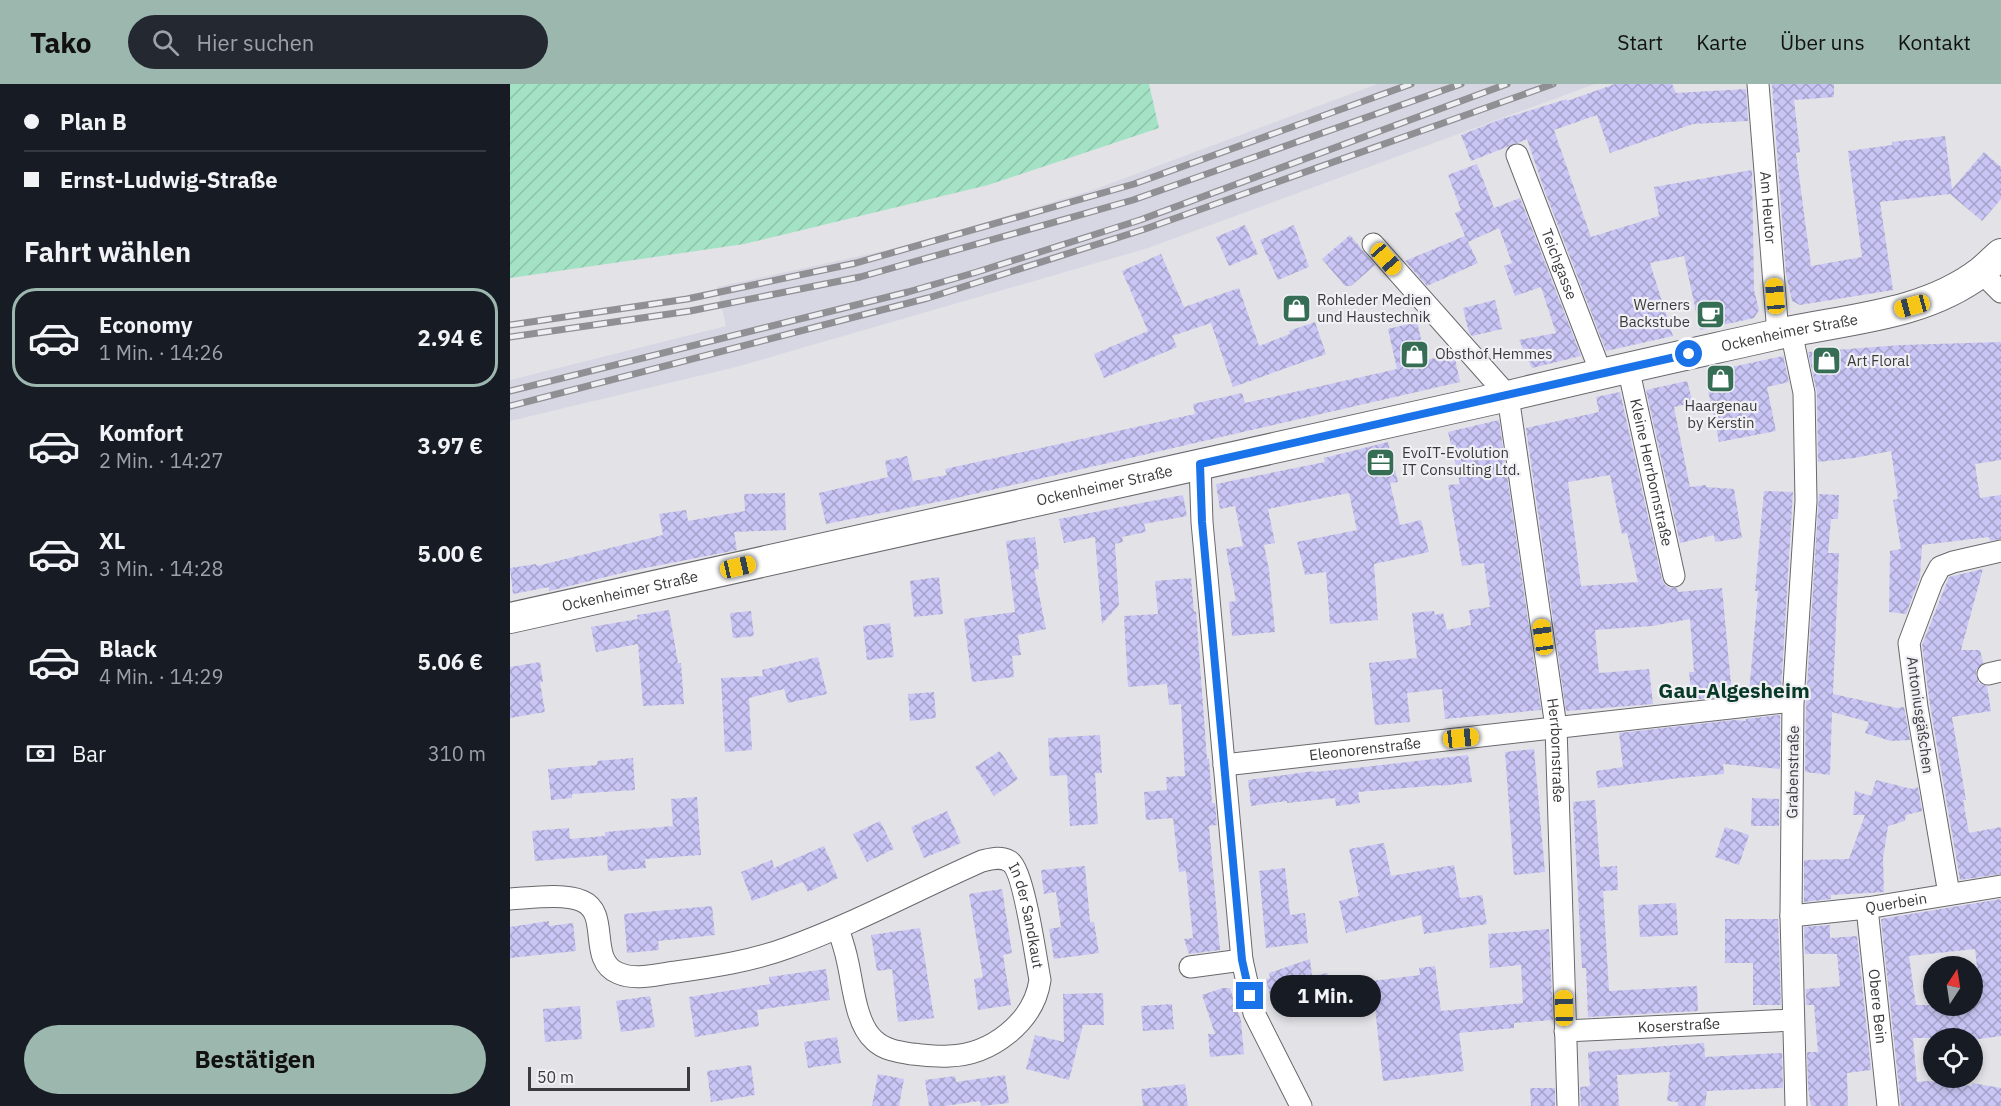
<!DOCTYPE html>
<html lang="de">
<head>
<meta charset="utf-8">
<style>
  :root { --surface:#171b24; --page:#242831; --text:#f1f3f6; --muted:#9ea1a6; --line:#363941; --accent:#9cb7ae }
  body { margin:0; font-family:"IBM Plex Sans",sans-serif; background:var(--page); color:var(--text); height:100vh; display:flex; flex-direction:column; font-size:22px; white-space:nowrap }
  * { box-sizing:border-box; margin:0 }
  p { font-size:20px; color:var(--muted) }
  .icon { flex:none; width:33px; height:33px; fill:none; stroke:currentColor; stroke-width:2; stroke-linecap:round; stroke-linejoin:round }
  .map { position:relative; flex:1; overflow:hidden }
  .sheet { display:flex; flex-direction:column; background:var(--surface); width:510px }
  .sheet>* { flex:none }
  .banner { display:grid; align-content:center; height:132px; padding:0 24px; background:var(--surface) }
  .needle { width:39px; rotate:12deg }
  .buttons { position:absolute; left:1413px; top:872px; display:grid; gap:12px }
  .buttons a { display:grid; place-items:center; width:60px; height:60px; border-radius:50%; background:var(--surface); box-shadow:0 3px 9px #0003; font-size:30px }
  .scale { position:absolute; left:18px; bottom:15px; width:162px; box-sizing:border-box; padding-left:6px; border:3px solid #3b3b3d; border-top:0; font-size:16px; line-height:21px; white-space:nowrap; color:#3b3b3d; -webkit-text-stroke:4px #f0f0f4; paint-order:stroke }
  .end { position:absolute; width:27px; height:27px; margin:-14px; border:8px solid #1a73e8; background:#fff; box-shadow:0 0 0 3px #fff }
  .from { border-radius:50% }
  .bubble { position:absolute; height:42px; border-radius:21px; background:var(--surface); box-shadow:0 3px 9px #0003; font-size:20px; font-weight:800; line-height:42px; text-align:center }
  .car { position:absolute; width:18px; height:36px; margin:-18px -9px; border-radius:8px; box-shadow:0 0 4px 2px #0007; background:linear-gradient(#f5c518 24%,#345 0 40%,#f5c518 0 76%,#345 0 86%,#f5c518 0) }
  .banner b { display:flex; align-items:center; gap:21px; height:57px; font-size:22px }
  .banner b+b { border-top:2px solid var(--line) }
  .banner i { width:15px; height:15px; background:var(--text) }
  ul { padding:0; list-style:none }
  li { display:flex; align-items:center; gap:18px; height:99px; margin:0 12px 9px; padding:0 12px; border:3px solid transparent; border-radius:24px }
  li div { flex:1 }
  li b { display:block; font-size:22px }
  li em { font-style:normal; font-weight:800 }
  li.selected { border-color:var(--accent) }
  li>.icon { width:54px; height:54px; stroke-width:1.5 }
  h2 { padding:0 24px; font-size:27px; line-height:72px }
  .pay { display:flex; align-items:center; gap:15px; height:66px; padding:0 24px; font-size:22px }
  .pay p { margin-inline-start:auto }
  .button { display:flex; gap:12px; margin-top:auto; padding:12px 24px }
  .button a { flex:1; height:69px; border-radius:36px; background:var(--accent); color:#111; font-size:24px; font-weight:800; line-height:69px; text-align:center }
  header { display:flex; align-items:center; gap:36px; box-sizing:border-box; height:84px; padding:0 30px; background:var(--accent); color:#111 }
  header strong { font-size:28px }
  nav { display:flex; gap:33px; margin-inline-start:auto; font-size:21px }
  .search { width:420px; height:54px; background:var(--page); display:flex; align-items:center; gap:15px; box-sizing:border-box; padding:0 21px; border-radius:33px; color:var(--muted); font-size:22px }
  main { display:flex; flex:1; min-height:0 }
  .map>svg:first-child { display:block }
</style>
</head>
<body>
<header>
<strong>Tako</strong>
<div class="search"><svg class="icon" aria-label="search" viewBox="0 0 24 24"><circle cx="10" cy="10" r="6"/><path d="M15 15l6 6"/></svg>Hier suchen</div>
<nav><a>Start</a><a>Karte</a><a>Über uns</a><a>Kontakt</a></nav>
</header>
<main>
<section class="sheet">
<div class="banner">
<b><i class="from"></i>Plan B</b>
<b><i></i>Ernst-Ludwig-Straße</b>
</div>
<h2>Fahrt wählen</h2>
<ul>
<li class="selected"><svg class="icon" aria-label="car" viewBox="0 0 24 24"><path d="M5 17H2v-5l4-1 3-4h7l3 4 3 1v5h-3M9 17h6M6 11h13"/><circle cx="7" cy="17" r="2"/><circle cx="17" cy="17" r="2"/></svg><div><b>Economy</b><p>1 Min. · 14:26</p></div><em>2.94 €</em></li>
<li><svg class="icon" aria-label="car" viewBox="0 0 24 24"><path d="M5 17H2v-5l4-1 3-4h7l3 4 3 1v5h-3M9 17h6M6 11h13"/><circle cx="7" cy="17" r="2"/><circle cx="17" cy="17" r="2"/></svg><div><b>Komfort</b><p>2 Min. · 14:27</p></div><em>3.97 €</em></li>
<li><svg class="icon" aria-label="car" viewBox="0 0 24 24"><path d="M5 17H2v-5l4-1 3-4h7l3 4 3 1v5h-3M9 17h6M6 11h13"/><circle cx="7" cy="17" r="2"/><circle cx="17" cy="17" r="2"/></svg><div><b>XL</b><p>3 Min. · 14:28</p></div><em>5.00 €</em></li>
<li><svg class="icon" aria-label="car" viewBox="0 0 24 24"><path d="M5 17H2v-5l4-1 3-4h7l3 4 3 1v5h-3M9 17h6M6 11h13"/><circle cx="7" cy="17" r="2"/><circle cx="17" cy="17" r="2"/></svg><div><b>Black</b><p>4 Min. · 14:29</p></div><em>5.06 €</em></li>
</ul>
<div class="pay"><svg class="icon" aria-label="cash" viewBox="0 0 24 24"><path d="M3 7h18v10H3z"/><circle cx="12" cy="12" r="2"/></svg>Bar<p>310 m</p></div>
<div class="button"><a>Bestätigen</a></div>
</section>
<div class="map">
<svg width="1491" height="1022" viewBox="0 0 1491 1022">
  <defs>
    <pattern id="garden-furrows" width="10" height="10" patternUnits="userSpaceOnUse" patternTransform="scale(1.5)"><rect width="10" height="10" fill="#a3e2c4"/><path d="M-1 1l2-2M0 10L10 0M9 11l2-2" fill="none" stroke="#8dc3a9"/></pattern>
    <pattern id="building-cross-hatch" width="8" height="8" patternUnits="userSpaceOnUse" patternTransform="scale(1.5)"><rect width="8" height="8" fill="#c9c6f6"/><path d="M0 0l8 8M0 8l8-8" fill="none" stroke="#a4a2c8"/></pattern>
  </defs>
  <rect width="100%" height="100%" fill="#e3e2e7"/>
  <!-- built -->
  <path fill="#d7d7e3" d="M867,0H1085L638,164L226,283L0,337V296L216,242L207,203L392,163L583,106Z"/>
  <!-- garden -->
  <path fill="url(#garden-furrows)" d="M0,0H639L649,44L478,101L234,160L0,194Z"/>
  <!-- building -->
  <g fill="url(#building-cross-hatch)" fill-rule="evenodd">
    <path d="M1105,0H1162L1166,9L1236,5L1238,37L1183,40L1100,69L1087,31L1044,46L1081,153L1149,132L1144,103L1242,86L1244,206L1249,226L1244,234L1190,246L1174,172L1140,179L1163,252L1096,267L1034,105L1017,55L961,77L951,51L989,36L1057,15V17Z"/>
    <path d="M1262,0H1324V13L1284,16L1290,68L1286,69L1301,182L1352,173L1338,67L1382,61V58L1435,52L1442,105L1474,68L1491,83V115L1472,137L1440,110L1370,118L1383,206L1290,221L1282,217L1276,190Z"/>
    <path d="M967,80L984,124L1010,114L1071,272L1022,284L1009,256L1046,249L1031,203L1005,212L994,182L1002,179L989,144L958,158L968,179L917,202L895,177L955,152L945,129L951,126L938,91Z"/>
    <path d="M735,141L748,170L719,182L706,153Z"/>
    <path d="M784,141L799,183L768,196L750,156Z"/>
    <path d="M840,151L865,181L841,202H835L812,175Z"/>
    <path d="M651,170L674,223L729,204L749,262L780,250L779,247L805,238L816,270L723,303L701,239L662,252L667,263L594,294L584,270L638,247L612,187Z"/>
    <path d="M985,216L992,245L962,252L959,249L953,224Z"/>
    <path d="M907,238L916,276L944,270L950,298L442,415L316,440L309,409L378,393L375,377L397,372L403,397L437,391L435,385L685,330L683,320L732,309L735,319L887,285L878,245Z"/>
    <path d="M1491,258V376L1465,380L1470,414L1491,411V455L1480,457L1479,453L1412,461L1410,493L1396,530L1379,528L1380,467L1391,465L1383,416L1388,415L1381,367L1344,374L1308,378L1307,309L1298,268L1392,261Z"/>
    <path d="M1273,272L1279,298L1257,303L1266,347L1209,358L1198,306L1202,305L1198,288Z"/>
    <path d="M1177,297L1183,319L1164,323L1180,403L1196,401V403L1224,405L1232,454L1205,458L1204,451L1170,459L1136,306Z"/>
    <path d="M1110,308L1152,495L1155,501L1160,504H1167L1168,508L1212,504L1222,611L1182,616L1179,588H1184L1180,535L1142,542L1085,546L1089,589L1139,585L1143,620L1056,627L1016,344L1089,328L1086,313ZM1100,391L1112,450L1117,449L1128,498L1071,502L1058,398Z"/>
    <path d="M989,336L1031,626L935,635L932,605L897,609L900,638L865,641L859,579L907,574L902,529L924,527L925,531L933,529L937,546L961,541L959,526L980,523L974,479L952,482L938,401L950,400L938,348Z"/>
    <path d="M878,358L888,398L880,399L890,441L911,436L919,468L864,480L868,536L820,540L816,488L795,491L787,458L847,446L839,409L758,425L765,459L754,461L759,486L765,548L722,552L719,518L726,517L716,465L733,462L725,422L710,425L706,400L815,378L814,374Z"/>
    <path d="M1254,407L1283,408L1271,606L1239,609L1248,507H1245Z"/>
    <path d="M275,409L276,446L224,448L227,466L120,487L39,507V503L3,510L0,484L26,480L27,482L153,451L149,430L176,426L178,437L235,427L234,410Z"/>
    <path d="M1309,410L1329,411L1328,435H1321L1318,469H1329L1323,610L1387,624L1394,623L1400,656L1381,657L1355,649L1359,638L1322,628L1320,691L1295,688L1296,617Z"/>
    <path d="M673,411L677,432L634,440L636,448L612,453L613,458L605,460L609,521L592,540L585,453L554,459L549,435Z"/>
    <path d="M525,453L529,485L524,486L536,545L508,551L511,571L502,572L504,593L462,598L454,535L505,528L496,457Z"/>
    <path d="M1473,485L1451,566H1470L1473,579L1466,586V592L1469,599L1477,602L1481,627L1442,633L1456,716H1453L1459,749L1491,743V790L1450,796L1420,621L1412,561L1439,493Z"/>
    <path d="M429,493L433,530L404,533L400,497Z"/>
    <path d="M681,494L684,528L686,527L697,675H699L702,719H705L707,741L699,742L710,866L679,870L674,855L683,854L676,787L669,788L663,734L636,736L634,708L657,706L656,693L675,692L671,620L659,621L657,600L618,603L614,532L648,530L645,497Z"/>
    <path d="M159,526L168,579H171L174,620L133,622L128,560L86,568L81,543L128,535L127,531Z"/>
    <path d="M241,527L244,552L223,554L220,529Z"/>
    <path d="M380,539L384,573L357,576L353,542Z"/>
    <path d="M308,573L317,610L278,619L274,605L239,614L242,666L215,668L211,594L253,592L252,586Z"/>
    <path d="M30,578L33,598H30L35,628L0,634V583Z"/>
    <path d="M424,608L426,634L400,637L398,610Z"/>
    <path d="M1270,631V685L1213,680L1214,690L1169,694L1088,704L1086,687L1113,683L1109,649L1224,636L1236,637V635Z"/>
    <path d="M590,651L592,689H585L588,740L560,742L557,691L540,692L538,654Z"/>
    <path d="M1024,665L1035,788L1004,791L995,668Z"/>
    <path d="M490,667L508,695L484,712L465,683Z"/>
    <path d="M958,671L962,698L931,702V701L848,708L850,719L826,722L825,714L777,719V717L741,722L738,696L804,687V688L846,684Z"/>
    <path d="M123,674L125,706L62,710V714L41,716L38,685L87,681V677Z"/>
    <path d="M1366,696L1402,705L1408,703L1412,727L1396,731L1395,737L1378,742L1373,774L1374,808L1321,811V815L1294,818V776L1339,775L1355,731H1343L1345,707L1361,712Z"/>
    <path d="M187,713L191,771L135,775L136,784L98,787L97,771L25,777L22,747L59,744L60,755L95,752V748L163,742L161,715Z"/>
    <path d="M1242,714L1269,715V742H1241Z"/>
    <path d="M1085,716L1090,783L1107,782L1108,806L1093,807L1099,907L1187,902L1188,927L1078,933L1076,884H1072L1063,718Z"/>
    <path d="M437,727L451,759L414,774L401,743Z"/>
    <path d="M370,737L384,765L357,778L343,750Z"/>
    <path d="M1215,743L1239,751L1229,781L1205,773Z"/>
    <path d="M874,759L881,792L944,781L950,814L972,811L977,840L914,850L911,831L836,849L829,817L849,812L839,765Z"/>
    <path d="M314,762L328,794L298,808L293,798L242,817L231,788L262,776L264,784Z"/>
    <path d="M575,782L580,838H584L589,869L544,875L539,845L551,843L546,808L534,810L531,786Z"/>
    <path d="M775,784L780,831L795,829L798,859L756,864L749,787Z"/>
    <path d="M492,805L502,869L493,871L501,921L468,926L464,895L473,893L459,810Z"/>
    <path d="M1491,815V952L1462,956V954H1403L1407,998L1418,997L1462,1002V999L1491,1004V1022H1391L1371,835ZM1465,865L1469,900H1462V921H1406L1399,872Z"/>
    <path d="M1166,819L1168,851L1130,853L1128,821Z"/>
    <path d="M202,822L205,851L148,857L149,866L117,869L114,830Z"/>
    <path d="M1215,835H1268L1271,921H1243V879H1215Z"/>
    <path d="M39,837V842L63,839L66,867L0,874V843Z"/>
    <path d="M1320,841V854L1347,852L1361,986L1337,989L1338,1022H1301L1298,1003L1297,968H1308L1304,921H1296V905L1330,902L1327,870H1295L1294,843Z"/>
    <path d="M410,844L424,934L407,936V933L406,936L388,938L382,885L367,887L361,851Z"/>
    <path d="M1039,845L1043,936L1004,939V944L949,949L954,987L873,997L865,923L846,926L843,905L863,903L862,897L910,891L909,884L925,882L931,927L1013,919L1011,881L980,884L978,850Z"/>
    <path d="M800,875L802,892L817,889L821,906L762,921L756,895L760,894L759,889Z"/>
    <path d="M316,885L320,916L247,926L249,942L185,953L179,913L260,900L259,893Z"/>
    <path d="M713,904H720L731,937L734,970L700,973L698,950H705L692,911Z"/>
    <path d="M593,909L594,941H573L559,996L516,985L525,951L554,958L553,910Z"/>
    <path d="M140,912L145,943L111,948L106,917Z"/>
    <path d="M662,920L664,945L633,947L631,922Z"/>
    <path d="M70,922L72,955L35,958L33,925Z"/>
    <path d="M327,953L331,979L298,984L294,958Z"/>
    <path d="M1194,959L1195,973L1272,969L1273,1004L1197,1007L1195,1022H1168V1018L1157,1017L1160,988L1107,991L1109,1022H1071L1070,1003L1080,1002L1078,968Z"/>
    <path d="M241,981L245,1011L201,1018L197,987Z"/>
    <path d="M368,990L394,995L389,1022H362Z"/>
    <path d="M495,991L499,1019L471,1022L470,1017L435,1022H419L415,996L445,992L446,998Z"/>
    <path d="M675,1000L678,1022H633L631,1005Z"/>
    <path d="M1020,1004H1045V1022H1021Z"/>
  </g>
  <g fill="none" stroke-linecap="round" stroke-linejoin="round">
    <defs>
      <g id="minor">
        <path id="s1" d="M1248,0L1268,250"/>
        <path id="s2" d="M1007,71L1091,289"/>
        <path id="s3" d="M863,160L998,312L1046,643L1058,1022"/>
        <path d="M1471,188L1491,208"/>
        <path d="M1281,247L1294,309L1296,417L1283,617L1281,832L1286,1022"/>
        <path id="s4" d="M1118,283L1164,492"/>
        <path d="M690,380L692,438L732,876L744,929L791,1022"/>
        <path d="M1478,590L1491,587"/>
        <path id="s5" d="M714,681L1283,617"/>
        <path d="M1439,810L1407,623L1399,559L1422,498L1430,483L1443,478L1491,467"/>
        <path id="s6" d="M0,815C20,814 54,809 72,817C101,829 77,876 108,889C126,897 147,890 166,888C202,883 242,877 277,864C344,840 406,806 472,777C481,775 490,772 499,777C514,785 526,876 530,896C524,938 481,971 439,972C427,973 414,971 402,970C389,968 374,966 364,956C345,939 343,899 337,875C335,865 331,854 328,844"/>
        <path id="s7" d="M1357,824L1378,1022"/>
        <path id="s8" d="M1281,832L1357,824L1491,802"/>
        <path d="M680,883L732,876"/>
        <path id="s9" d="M1055,947L1283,936"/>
      </g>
      <g id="secondary">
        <path id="s10" d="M0,534L998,312C1087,290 1175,271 1264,251C1333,235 1412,233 1471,188C1478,182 1484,176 1491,170"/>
      </g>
    </defs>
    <!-- minor casing -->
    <use href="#minor" stroke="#69696d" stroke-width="23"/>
    <!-- secondary casing -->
    <use href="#secondary" stroke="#69696d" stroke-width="32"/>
    <!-- minor -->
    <use href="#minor" stroke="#fff" stroke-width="21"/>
    <!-- secondary -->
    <use href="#secondary" stroke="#fff" stroke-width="30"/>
    <defs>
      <g id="rail">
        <path d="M0,241L177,215L346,179L624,100L901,0"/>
        <path d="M0,253L180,227L350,193L623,116L951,0"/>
        <path d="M0,307L398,208L467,188L630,136L997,0"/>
        <path d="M0,322L418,214L635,145L1043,0"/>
      </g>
    </defs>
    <!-- rail casing -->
    <use href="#rail" stroke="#908f93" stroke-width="7"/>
    <!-- rail -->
    <use href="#rail" stroke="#f0f0f4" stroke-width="4.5" stroke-dasharray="14" stroke-linecap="butt"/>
  </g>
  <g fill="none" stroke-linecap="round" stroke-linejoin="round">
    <!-- route -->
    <path stroke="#1a73e8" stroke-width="8" d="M740,912L732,876L692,438L690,380C853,344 1016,307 1179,270"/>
  </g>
  <!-- icons -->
  <defs>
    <symbol id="shop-square" viewBox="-11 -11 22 22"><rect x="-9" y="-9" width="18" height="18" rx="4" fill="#356d55" stroke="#f0f0f4"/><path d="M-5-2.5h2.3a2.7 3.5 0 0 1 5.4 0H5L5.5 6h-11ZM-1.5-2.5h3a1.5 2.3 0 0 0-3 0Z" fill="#fff"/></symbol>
    <symbol id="cafe-square" viewBox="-11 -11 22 22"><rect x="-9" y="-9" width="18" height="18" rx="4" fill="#356d55" stroke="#f0f0f4"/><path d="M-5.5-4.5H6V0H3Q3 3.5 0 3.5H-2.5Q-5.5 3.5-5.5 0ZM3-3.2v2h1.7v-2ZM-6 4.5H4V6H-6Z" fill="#fff"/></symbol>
    <symbol id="office-square" viewBox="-11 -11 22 22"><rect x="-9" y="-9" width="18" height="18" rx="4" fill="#356d55" stroke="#f0f0f4"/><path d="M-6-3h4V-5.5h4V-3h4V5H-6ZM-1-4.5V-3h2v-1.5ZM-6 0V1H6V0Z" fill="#fff"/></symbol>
  </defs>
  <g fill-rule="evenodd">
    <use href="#shop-square" x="770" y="208" width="33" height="33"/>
    <use href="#cafe-square" x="1184" y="214" width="33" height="33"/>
    <use href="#shop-square" x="888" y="254" width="33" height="33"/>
    <use href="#shop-square" x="1300" y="260" width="33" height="33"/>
    <use href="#shop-square" x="1194" y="278" width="33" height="33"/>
    <use href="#office-square" x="854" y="362" width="33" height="33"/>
  </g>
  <g text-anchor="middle" stroke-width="4.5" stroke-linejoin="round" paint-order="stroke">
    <!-- street labels -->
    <g font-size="15" fill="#3b3b3d" stroke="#f0f0f4">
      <text dy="5" stroke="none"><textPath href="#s1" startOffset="124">Am Heutor</textPath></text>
      <text dy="5" stroke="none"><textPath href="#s2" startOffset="117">Teichgasse</textPath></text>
      <text dy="5" stroke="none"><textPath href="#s10" startOffset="1311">Ockenheimer Straße</textPath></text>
      <text dy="5" stroke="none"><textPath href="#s4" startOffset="108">Kleine Herrbornstraße</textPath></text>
      <text dy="5" stroke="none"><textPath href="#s10" startOffset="609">Ockenheimer Straße</textPath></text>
      <text dy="5" stroke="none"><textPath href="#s10" startOffset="123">Ockenheimer Straße</textPath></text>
      <text transform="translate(1410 631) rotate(82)" y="5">Antoniusgäßchen</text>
      <text dy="5" stroke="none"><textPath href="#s5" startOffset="142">Eleonorenstraße</textPath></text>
      <text dy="5" stroke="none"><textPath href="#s3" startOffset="561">Herrbornstraße</textPath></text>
      <text transform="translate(1283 688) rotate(-89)" y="5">Grabenstraße</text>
      <text dy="5" stroke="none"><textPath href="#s8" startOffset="106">Querbein</textPath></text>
      <text dy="5" stroke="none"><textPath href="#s6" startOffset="630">In der Sandkaut</textPath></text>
      <text dy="5" stroke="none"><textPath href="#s7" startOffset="99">Obere Bein</textPath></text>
      <text dy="5" stroke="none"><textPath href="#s9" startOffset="114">Koserstraße</textPath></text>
    </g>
    <!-- poi labels -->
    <g font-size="15" fill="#3b3b3d" stroke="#f0f0f4" text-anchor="start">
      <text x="807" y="221">Rohleder Medien<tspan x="807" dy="17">und Haustechnik</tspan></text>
      <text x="1180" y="226" text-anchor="end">Werners<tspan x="1180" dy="17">Backstube</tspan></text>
      <text x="925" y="275">Obsthof Hemmes</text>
      <text x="1337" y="282">Art Floral</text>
      <text x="1211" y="327" text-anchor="middle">Haargenau<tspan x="1211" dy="17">by Kerstin</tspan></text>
      <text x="892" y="374">EvoIT-Evolution<tspan x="892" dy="17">IT Consulting Ltd.</tspan></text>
    </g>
    <!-- district labels -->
    <g font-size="21" font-weight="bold" fill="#083927" stroke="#f0f0f4">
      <text x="1224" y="614">Gau-Algesheim</text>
    </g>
  </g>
</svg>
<div class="buttons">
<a><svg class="needle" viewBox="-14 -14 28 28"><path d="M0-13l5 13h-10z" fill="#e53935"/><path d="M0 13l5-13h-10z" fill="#9ea1a6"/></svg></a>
<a><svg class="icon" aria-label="locate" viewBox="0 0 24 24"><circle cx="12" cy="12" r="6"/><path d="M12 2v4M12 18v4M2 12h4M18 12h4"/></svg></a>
</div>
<div class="scale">50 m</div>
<i class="end from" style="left:1179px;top:270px"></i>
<i class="end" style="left:740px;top:912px"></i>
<div class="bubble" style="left:760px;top:891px;width:111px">1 Min.</div>
<i class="car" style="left:876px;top:175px;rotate:139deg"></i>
<i class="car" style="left:1265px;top:212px;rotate:355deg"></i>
<i class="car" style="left:1402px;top:222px;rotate:255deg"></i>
<i class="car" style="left:228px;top:483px;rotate:77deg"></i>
<i class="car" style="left:1033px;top:553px;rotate:352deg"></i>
<i class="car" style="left:951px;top:654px;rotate:84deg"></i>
<i class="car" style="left:1054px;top:924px;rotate:359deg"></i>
</div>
</main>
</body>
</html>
